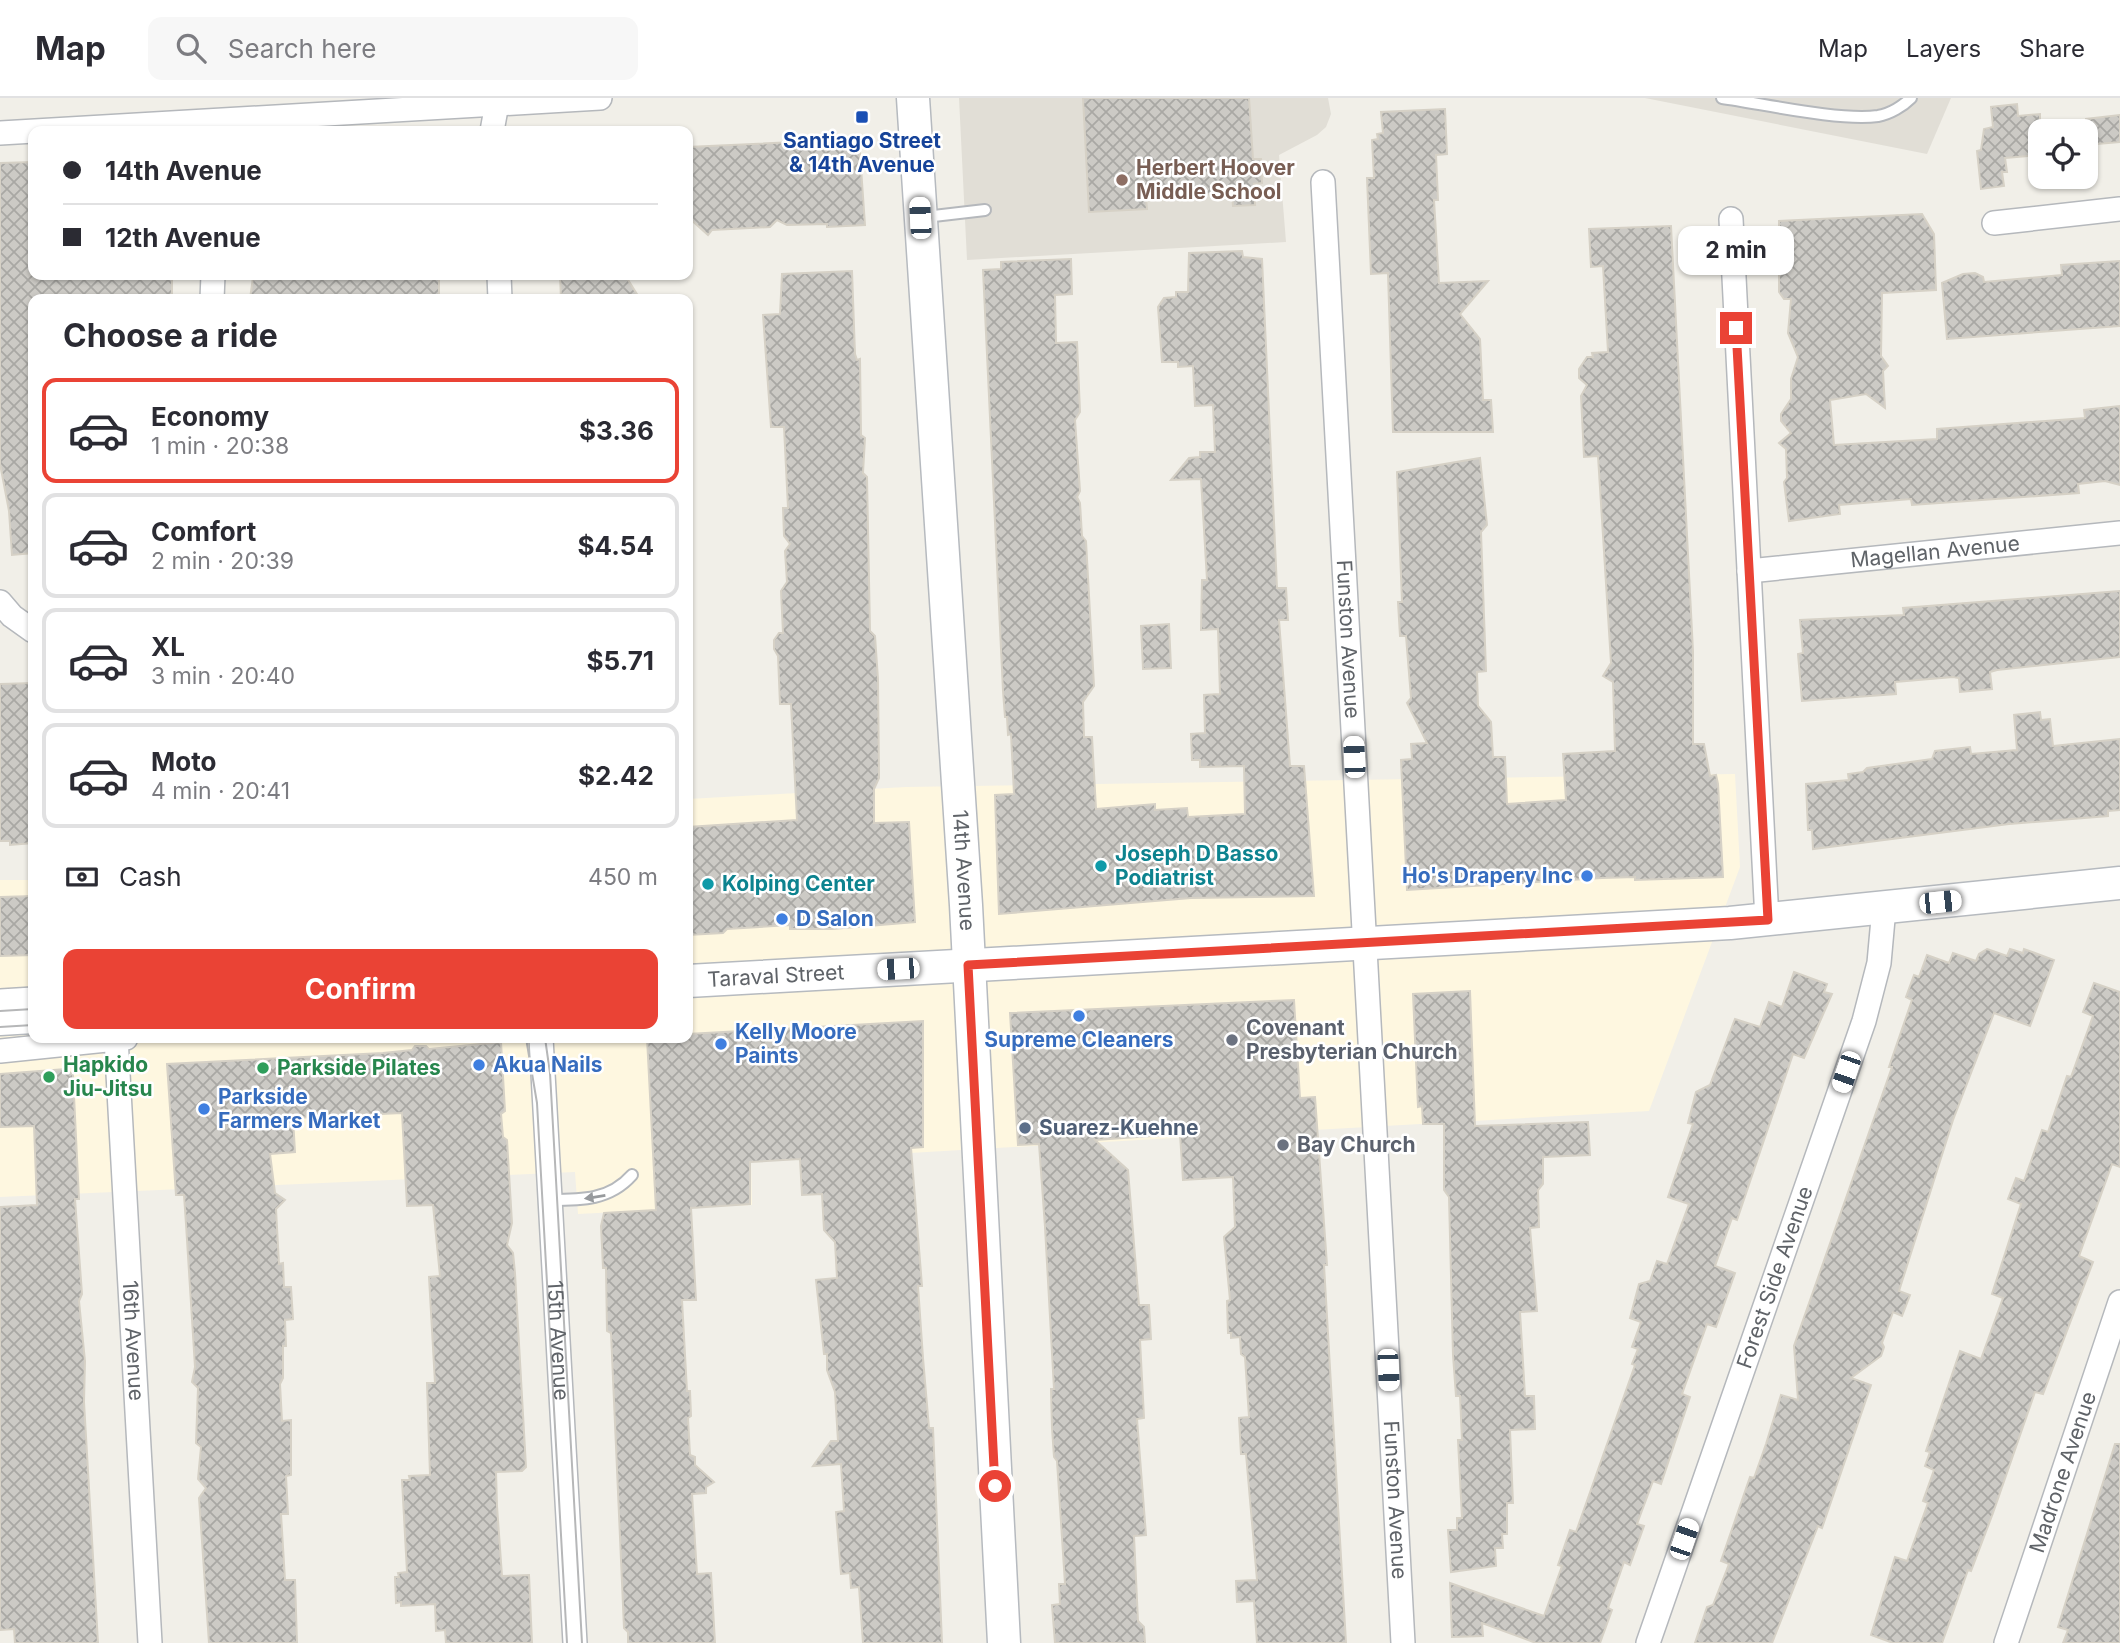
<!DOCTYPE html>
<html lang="en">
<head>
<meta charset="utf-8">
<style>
  :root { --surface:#fff; --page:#f7f7f7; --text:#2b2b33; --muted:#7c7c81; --line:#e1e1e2; --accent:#ea4335 }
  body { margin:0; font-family:Inter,sans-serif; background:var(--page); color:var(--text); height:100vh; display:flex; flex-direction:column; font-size:26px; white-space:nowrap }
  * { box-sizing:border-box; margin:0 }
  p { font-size:23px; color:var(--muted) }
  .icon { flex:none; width:38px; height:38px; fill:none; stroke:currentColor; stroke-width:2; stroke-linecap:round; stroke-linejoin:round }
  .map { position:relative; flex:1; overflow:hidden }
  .details { position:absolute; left:28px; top:196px; width:665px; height:749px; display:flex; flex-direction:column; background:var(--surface); border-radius:14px; box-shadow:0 2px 5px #0004 }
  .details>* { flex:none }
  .banner { position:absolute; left:28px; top:28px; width:665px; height:154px; border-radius:14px; box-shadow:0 2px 5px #0004; display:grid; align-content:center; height:154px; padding:0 35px; background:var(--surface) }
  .fabs { position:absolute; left:2028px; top:21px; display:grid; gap:14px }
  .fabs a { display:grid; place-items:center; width:70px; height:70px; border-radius:14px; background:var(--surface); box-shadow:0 2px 5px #0004; font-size:35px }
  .end { position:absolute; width:32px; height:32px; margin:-16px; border:9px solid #ea4335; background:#fff; box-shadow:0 0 0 4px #fff }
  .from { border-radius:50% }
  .bubble { position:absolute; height:49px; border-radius:14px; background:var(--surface); box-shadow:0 2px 5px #0004; font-size:23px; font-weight:700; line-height:49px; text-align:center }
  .car { position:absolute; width:21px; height:42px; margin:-21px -10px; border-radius:9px; box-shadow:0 0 5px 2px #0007; background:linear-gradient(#fff 24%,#345 0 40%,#fff 0 76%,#345 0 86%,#fff 0) }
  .banner b { display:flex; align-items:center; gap:24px; height:66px; font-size:26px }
  .banner b+b { border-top:2px solid var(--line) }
  .banner i { width:18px; height:18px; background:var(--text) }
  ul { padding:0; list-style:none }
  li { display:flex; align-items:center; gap:21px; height:105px; margin:0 14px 10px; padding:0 21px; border:4px solid var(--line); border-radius:14px }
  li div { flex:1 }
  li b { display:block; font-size:26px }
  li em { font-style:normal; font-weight:700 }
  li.current { border-color:var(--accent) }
  li>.icon { width:63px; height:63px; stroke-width:1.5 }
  h2 { padding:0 35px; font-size:32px; line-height:84px }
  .pay { display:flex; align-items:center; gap:18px; height:77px; padding:0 35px; font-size:26px }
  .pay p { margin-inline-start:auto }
  .cta { display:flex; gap:14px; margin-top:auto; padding:14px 35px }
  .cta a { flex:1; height:80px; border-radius:14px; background:var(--accent); color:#fff; font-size:28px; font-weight:700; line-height:80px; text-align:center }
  header { display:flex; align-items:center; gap:42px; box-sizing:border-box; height:98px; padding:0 35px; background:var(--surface); border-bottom:2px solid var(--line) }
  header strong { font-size:33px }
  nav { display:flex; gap:38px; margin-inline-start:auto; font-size:24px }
  .search { width:490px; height:63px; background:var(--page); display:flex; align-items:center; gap:18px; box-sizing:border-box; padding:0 24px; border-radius:14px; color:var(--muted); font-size:26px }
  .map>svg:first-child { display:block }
</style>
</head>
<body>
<header>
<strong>Map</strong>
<div class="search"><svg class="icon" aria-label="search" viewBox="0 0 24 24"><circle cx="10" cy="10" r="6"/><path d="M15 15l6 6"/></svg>Search here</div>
<nav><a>Map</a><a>Layers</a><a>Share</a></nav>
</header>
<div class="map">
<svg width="2120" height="1545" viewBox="0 0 2120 1545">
  <defs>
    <pattern id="building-cross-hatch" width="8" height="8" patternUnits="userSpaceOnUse" patternTransform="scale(1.75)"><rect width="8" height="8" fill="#cccac5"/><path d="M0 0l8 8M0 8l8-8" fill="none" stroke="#a9a8a4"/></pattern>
  </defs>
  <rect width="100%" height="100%" fill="#f1efe8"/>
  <!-- commercial -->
  <path fill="#fef7e0" d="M1735,676L1740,769L1649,1013L751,1064L752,1107L656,1112L578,1116L575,1074L0,1099V782H33V940H688V701L906,689Z"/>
  <!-- education -->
  <g fill="#e1ded6">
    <path d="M959,0H1328L1331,16L1326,29L1317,37L1279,57L1286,144L967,162Z"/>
    <path d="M1645,0H1951L1927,56Z"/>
  </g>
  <!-- building -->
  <g fill="url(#building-cross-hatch)" stroke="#d6d1c6" stroke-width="2">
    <path d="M1083,0H1249L1253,61H1261L1262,85L1254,86L1255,107L1233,108L1232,95L1146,100L1147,111L1089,114Z"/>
    <path d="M2017,6L2018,18L2040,16V57L2005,60L2007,74H2002L2004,88L1981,91L1977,53L1981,52L1984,31L1993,29L1991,9Z"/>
    <path d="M1445,11L1447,56L1436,57L1438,102H1434L1439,185L1488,183L1460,216L1480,241L1483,302H1491L1493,334H1393L1388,175L1371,176L1367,80H1374L1372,42L1378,41L1377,36L1383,35L1381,14Z"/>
    <path d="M2120,17V44L2086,47V21Z"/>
    <path d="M859,41L865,127L827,129V126L787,127L777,122L770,129L712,132L708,137L688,119V49Z"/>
    <path d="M33,64V177H59V181L172,177V201H33V455L12,457L9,413L0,366V65Z"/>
    <path d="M1922,116L1934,136L1936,192L1882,195L1881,258L1888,268L1883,273L1885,310L1866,296L1830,302L1834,347L1937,341V331L2085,320L2084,312L2120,308V387L2105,383L2078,386L2079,395L1912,407L1911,401L1839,407L1840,416L1789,423L1784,384L1787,380L1786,351L1779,345L1791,335L1781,323V316L1791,301V281L1798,259L1788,235L1791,201H1784L1779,194V123Z"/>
    <path d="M1671,128L1693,553V646H1704L1710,678L1716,677L1718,686L1723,779L1635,782V779L1602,780L1407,792L1401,662L1412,661L1411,646L1427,645L1407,605L1411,600L1406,538H1400L1398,504H1402L1397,374L1480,360L1487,427L1481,434L1486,573L1477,574L1478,608L1491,624L1493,659H1505L1507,706L1566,702L1563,656L1615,653L1613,584L1603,578L1611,565L1598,358L1584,359L1581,298L1587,287L1579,280V271L1587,259H1593L1592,255L1608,254L1603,168L1591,169L1589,131Z"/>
    <path d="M1242,153L1243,159L1262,161L1277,490H1286L1288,522H1279L1290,668H1304L1314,798L1191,800L999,816L995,697L1014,696L1011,636L1008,637L1007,619H1005L1003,593L983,172L1001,171V164L1071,161L1072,196L1055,197L1056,245L1077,244L1080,314L1075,322L1080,393L1077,399L1080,405L1082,438L1086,443L1094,588L1083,604L1084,639H1092L1096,711L1155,706V712L1187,710L1188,719L1245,716L1244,668L1200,669V662H1192L1191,636L1205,635L1204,597L1220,596L1218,531L1201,532L1202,482H1207L1201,381L1171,382L1189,360L1200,359V354H1215L1213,307L1195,308L1193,268L1178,269V264H1162L1158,209L1164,200L1176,199V194H1188L1189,155Z"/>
    <path d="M2120,163V228L1947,241L1942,185L1963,176L1975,175L1983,179L1984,184L2062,177L2061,167Z"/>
    <path d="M852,173L855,256L857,262L860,261L861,337L865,340L863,375L867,379L870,533L875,538L878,581L879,680L874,691V725L909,724L915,824L832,831H790V827L727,831L723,835L688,837V729L797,722L791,606H780L778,558L774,551V542L779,535H783L781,493L787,484L785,453L790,446L784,438L783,410H788L784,329H771L763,217L780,216L782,176Z"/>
    <path d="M261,177H439V198L250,201L253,179Z"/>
    <path d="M560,177H625L640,201H561Z"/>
    <path d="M2120,493V559L1997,572L1990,574L1992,591L1960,594L1959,580L1953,579L1895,584L1896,596L1802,603L1798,556L1803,555L1800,522L1904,517L1903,510Z"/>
    <path d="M1169,526L1171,570L1143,571L1141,528Z"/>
    <path d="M33,585V745L10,747V743H0V586Z"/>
    <path d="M2040,614L2041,622L2050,621L2053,648L2120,641V712L2108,713V718L2009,726L1813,751L1812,732H1808L1806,686L1849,682L1848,676L1863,674L1867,670L1932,661L1935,653L1970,649L1971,656L2017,652L2014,617Z"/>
    <path d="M33,798V857L0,858V799Z"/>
    <path d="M1987,851L2007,858L2010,851L2023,855L2024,851L2054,862L2030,928L1994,915L1953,1022L1899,1193L1910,1197L1902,1218L1893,1214L1882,1245L1884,1249L1881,1258L1851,1280L1871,1287L1822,1430L1818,1428L1772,1545H1695L1707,1509L1713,1507L1729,1466L1721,1463L1750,1379L1754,1380L1766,1346L1781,1297L1798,1302L1794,1248L1892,969H1889L1912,902L1906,899L1914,877L1919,879L1927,857L1949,865L1953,855L1976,863L1979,856Z"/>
    <path d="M1794,874L1827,886L1824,894L1832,896L1804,960L1793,956L1737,1122L1732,1120L1715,1168L1735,1175L1716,1229L1707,1226L1682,1296L1690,1299L1661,1386L1653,1383L1637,1426L1644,1428L1630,1467L1624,1464L1608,1510L1612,1512L1600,1545H1536L1482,1525L1483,1538L1452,1539L1450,1485L1544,1518L1562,1468L1558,1467L1570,1432L1576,1434L1635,1267L1632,1266L1638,1251L1632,1249L1641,1224L1630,1220L1639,1186L1650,1183L1657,1163L1667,1166L1689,1106L1668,1099L1693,1026L1688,1025L1696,994L1710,987L1735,921L1760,929L1769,904L1782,909Z"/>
    <path d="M2094,885L2120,894V1069L2112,1066L2079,1158L2093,1164L2043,1296L2035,1294L1993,1415L1971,1473L1968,1472L1942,1545H1893L1871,1537L1895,1459L1907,1463L1928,1405L1923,1403L1934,1372L1925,1368L1930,1354L1926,1353L1960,1253L1981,1261L2003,1200L1992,1196L2021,1106L2008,1101L2016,1080L2024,1083L2042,1032L2048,1034L2067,978L2071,979L2093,918L2083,914Z"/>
    <path d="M1470,893L1475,1028L1588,1024L1590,1057L1543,1059V1086L1538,1092L1539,1129L1530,1130L1537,1213L1520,1214L1525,1298H1534L1535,1331L1510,1332L1513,1405H1507V1436H1502L1503,1450H1495L1496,1468L1451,1474L1448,1432H1457V1420H1462L1458,1342H1462L1460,1298H1456L1453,1257L1449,1099L1444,1092V1026H1423L1422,1008L1418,1009L1413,896Z"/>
    <path d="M1294,902L1300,1000L1315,999L1327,1167H1324L1346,1545H1257L1254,1503L1237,1504L1236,1483L1257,1482L1246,1356H1241L1239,1320L1249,1319L1245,1259L1241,1256L1240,1239L1231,1240V1235H1228L1227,1203L1230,1202L1224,1139L1235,1129L1233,1079L1183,1082L1180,1036L1095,1042L1128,1072L1139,1207H1149L1151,1241L1140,1242L1144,1320L1137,1321L1146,1437L1134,1438L1138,1523L1144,1529L1145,1545H1055L1052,1507L1060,1506L1059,1486H1065L1057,1363L1054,1359L1052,1330L1051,1291H1054L1045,1129L1039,1046L1018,1047L1010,915Z"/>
    <path d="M923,923V1049L911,1050L922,1188H918L923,1260L929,1330H933L942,1545H863L859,1489L851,1490L850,1475L841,1476L836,1414L844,1413L841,1366L813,1368L831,1343H838L835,1294L827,1272V1256H824L816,1182L837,1180L835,1144L824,1132L822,1096L802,1097L800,1061L750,1064V1106L691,1110L696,1202H682L687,1293H690L691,1318L688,1320L690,1357L695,1359V1367L714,1384L706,1389V1395L692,1396L697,1476L711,1475L715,1545H628V1534L624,1530L611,1235L607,1233L606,1170H603L601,1128L604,1115L656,1112L647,940H688V936Z"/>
    <path d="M501,944L505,1013L501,1016L503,1039L507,1042L512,1125L507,1147L513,1155L515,1175L526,1369L522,1373L496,1374L497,1408L502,1478L529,1477L532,1545H446L445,1532L436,1533L435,1506L401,1508V1504L396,1505L395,1479H399L398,1475L407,1474L402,1382H410L409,1378L430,1377L427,1285H435L429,1179L440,1178L433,1107L407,1108L402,1015L293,1020L295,1054L270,1056L275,1095L285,1102L276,1111L279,1166L283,1165L284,1189H291L293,1221L285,1222L286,1248H283V1280L280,1286L282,1323L291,1322V1377L286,1378L288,1416H281L285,1482H295L297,1545H209L199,1400L206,1390L198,1381L201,1349L196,1345L198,1290L192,1284L195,1269L186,1126L184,1097H176L167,966L383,955L412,952L415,948H426L429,951Z"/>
    <path d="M66,971L73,977L79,1101H75L82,1196L79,1203L85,1263L84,1304L98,1545H15L14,1531L0,1532V1109L37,1107L34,1028L0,1029V976Z"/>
    <path d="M2115,1346H2120V1545H2063L2068,1532L2058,1529Z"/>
  </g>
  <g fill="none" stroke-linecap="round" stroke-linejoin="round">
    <defs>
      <g id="lane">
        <path d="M1722,0C1765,6 1838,23 1878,18C1890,16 1903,8 1911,0"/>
        <path d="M925,119L985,112"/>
        <path d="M550,1102C582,1102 610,1102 632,1077"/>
      </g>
      <g id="street">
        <path d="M492,33L498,0"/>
        <path d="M0,35L600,0"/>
        <path id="s1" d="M1323,84L1403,1545"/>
        <path d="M1731,121L1767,822"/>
        <path d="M1994,125L2120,111"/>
        <path d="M499,177L500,201"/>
        <path d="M212,201L213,177"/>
        <path id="s2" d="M1749,473L2120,435"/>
        <path d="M0,504L12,518L33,533"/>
        <path d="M0,903L33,901"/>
        <path id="s3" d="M116,940L150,1545"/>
        <path id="s4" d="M541,940L575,1545"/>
        <path d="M0,953L126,940"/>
        <path id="s5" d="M1648,1545L1864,923L1879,865L1884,810"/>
        <path id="s6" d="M2006,1545L2120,1204"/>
      </g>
      <g id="secondary">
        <path id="s7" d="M913,0L966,807L1004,1545"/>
        <path id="s8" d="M688,883L1730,825L2120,785"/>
        <path d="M0,921L33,919"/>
      </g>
    </defs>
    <!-- lane casing -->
    <use href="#lane" stroke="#b5b8bc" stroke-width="14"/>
    <!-- street casing -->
    <use href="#street" stroke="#b5b8bc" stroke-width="26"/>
    <!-- secondary casing -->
    <use href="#secondary" stroke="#b6babf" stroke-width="35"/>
    <!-- lane -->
    <use href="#lane" stroke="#fff" stroke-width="10"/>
    <!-- street -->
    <use href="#street" stroke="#fff" stroke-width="23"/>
    <!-- secondary -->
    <use href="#secondary" stroke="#fff" stroke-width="32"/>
    <!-- tram -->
    <g stroke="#b6b7b8" stroke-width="2">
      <path d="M0,913L33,911"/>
      <path d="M0,929L33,927"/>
      <path d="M526,940L537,1005L567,1545"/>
      <path d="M545,940L550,975L582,1545"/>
    </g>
  </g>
  <!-- one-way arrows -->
  <defs><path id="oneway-solid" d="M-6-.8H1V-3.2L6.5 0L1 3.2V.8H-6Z" transform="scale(1.75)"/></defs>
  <use fill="#979a9d" href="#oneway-solid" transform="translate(595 1099) rotate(171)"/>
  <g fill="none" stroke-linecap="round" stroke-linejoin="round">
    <!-- route -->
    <path stroke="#ea4335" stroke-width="9" d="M995,1388L968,867L1768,822L1736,230"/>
  </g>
  <!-- markers -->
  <rect fill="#1a4fb4" stroke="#fff" stroke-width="2.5" x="855" y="12" width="14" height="14" rx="3.5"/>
  <circle fill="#8d6e63" stroke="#fff" stroke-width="2.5" cx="1122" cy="82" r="7"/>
  <g fill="#0f9aa8" stroke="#fff" stroke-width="2.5">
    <circle cx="1101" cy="768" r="7"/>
    <circle cx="708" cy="786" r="7"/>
  </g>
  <g fill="#3f7fe0" stroke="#fff" stroke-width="2.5">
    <circle cx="1587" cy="778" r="7"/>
    <circle cx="782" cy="821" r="7"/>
    <circle cx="1079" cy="918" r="7"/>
    <circle cx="721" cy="946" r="7"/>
    <circle cx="479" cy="967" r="7"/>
    <circle cx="204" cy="1011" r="7"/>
  </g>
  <g fill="#6b7280" stroke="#fff" stroke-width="2.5">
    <circle cx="1232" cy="942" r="7"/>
    <circle cx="1283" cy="1047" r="7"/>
  </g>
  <g fill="#2e9e5b" stroke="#fff" stroke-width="2.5">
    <circle cx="263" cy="970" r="7"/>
    <circle cx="49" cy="979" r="7"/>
  </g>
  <circle fill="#5c6f8a" stroke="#fff" stroke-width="2.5" cx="1025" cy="1030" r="7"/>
  <g text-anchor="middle" stroke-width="5" stroke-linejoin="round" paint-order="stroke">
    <!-- transit labels -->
    <g font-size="21" font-weight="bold" fill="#164399" stroke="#fff">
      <text x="862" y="50">Santiago Street<tspan x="862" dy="24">&amp; 14th Avenue</tspan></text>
    </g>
    <!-- education labels -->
    <g font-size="21" font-weight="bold" fill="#785e54" stroke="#fff" text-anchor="start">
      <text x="1136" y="77">Herbert Hoover<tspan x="1136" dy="24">Middle School</tspan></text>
    </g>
    <!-- street labels -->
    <g font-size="21" fill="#5f6368" stroke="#fff">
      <text dy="7" stroke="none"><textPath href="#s2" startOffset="187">Magellan Avenue</textPath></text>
      <text dy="7" stroke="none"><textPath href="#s1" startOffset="458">Funston Avenue</textPath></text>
      <text dy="7" stroke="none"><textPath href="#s7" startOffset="774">14th Avenue</textPath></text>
      <text dy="7" stroke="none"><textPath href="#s8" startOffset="88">Taraval Street</textPath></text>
      <text dy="7" stroke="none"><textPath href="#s5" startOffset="387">Forest Side Avenue</textPath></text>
      <text dy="7" stroke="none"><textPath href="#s3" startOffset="303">16th Avenue</textPath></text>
      <text dy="7" stroke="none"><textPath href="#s4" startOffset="303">15th Avenue</textPath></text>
      <text dy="7" stroke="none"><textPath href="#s6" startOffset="180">Madrone Avenue</textPath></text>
      <text dy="7" stroke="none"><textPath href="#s1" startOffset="1320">Funston Avenue</textPath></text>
    </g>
    <!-- culture labels -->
    <g font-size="21" font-weight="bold" fill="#0d838f" stroke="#fff" text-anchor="start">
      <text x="1115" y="763">Joseph D Basso<tspan x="1115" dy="24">Podiatrist</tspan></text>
      <text x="722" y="793">Kolping Center</text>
    </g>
    <!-- shop labels -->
    <g font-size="21" font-weight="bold" fill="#366cbe" stroke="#fff" text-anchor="start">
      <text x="1573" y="785" text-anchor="end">Ho's Drapery Inc</text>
      <text x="796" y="828">D Salon</text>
      <text x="735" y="941">Kelly Moore<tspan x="735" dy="24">Paints</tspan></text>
      <text x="1079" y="949" text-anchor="middle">Supreme Cleaners</text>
      <text x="493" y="974">Akua Nails</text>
      <text x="218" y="1006">Parkside<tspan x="218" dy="24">Farmers Market</tspan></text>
    </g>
    <!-- worship labels -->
    <g font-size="21" font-weight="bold" fill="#5b616d" stroke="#fff" text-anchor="start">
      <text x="1246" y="937">Covenant<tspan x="1246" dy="24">Presbyterian Church</tspan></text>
      <text x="1297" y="1054">Bay Church</text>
    </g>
    <!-- leisure labels -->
    <g font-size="21" font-weight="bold" fill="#27864d" stroke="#fff" text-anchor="start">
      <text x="63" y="974">Hapkido<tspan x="63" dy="24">Jiu-Jitsu</tspan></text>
      <text x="277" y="977">Parkside Pilates</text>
    </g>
    <!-- service labels -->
    <g font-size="21" font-weight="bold" fill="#4e5e75" stroke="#fff" text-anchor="start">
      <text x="1039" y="1037">Suarez-Kuehne</text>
    </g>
  </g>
</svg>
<div class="fabs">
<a><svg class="icon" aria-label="locate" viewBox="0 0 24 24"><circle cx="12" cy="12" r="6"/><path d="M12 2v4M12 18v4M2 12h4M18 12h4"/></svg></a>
</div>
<i class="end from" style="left:995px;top:1388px"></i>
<i class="end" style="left:1736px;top:230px"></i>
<div class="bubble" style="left:1678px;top:128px;width:116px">2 min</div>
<i class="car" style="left:920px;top:120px;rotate:357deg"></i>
<i class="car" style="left:1354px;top:659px;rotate:357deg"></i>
<i class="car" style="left:1940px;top:804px;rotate:84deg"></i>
<i class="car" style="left:898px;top:871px;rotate:267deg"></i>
<i class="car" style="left:1846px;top:974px;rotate:199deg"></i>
<i class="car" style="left:1388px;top:1272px;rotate:177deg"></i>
<i class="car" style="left:1684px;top:1441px;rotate:19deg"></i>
<div class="banner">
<b><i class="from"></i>14th Avenue</b>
<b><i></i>12th Avenue</b>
</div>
<section class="details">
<h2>Choose a ride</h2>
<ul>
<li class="current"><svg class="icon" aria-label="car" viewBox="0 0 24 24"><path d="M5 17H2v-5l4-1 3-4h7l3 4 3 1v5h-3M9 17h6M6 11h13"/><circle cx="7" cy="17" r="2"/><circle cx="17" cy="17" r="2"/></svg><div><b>Economy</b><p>1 min · 20:38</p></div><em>$3.36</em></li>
<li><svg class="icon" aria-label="car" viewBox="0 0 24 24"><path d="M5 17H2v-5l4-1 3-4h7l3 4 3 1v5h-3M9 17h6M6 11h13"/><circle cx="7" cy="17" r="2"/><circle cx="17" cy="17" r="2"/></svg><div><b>Comfort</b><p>2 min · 20:39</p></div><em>$4.54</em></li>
<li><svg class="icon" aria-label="car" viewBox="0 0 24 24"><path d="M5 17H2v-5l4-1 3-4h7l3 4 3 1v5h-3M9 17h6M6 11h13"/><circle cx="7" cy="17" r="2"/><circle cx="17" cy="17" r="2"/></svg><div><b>XL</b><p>3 min · 20:40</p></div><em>$5.71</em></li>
<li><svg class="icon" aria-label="car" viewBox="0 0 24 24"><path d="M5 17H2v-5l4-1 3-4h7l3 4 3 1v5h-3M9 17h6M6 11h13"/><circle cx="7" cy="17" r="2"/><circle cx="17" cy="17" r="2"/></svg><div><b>Moto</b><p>4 min · 20:41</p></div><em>$2.42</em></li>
</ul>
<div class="pay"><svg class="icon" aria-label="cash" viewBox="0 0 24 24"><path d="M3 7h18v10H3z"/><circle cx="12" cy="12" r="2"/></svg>Cash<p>450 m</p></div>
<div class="cta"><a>Confirm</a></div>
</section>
</div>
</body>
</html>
